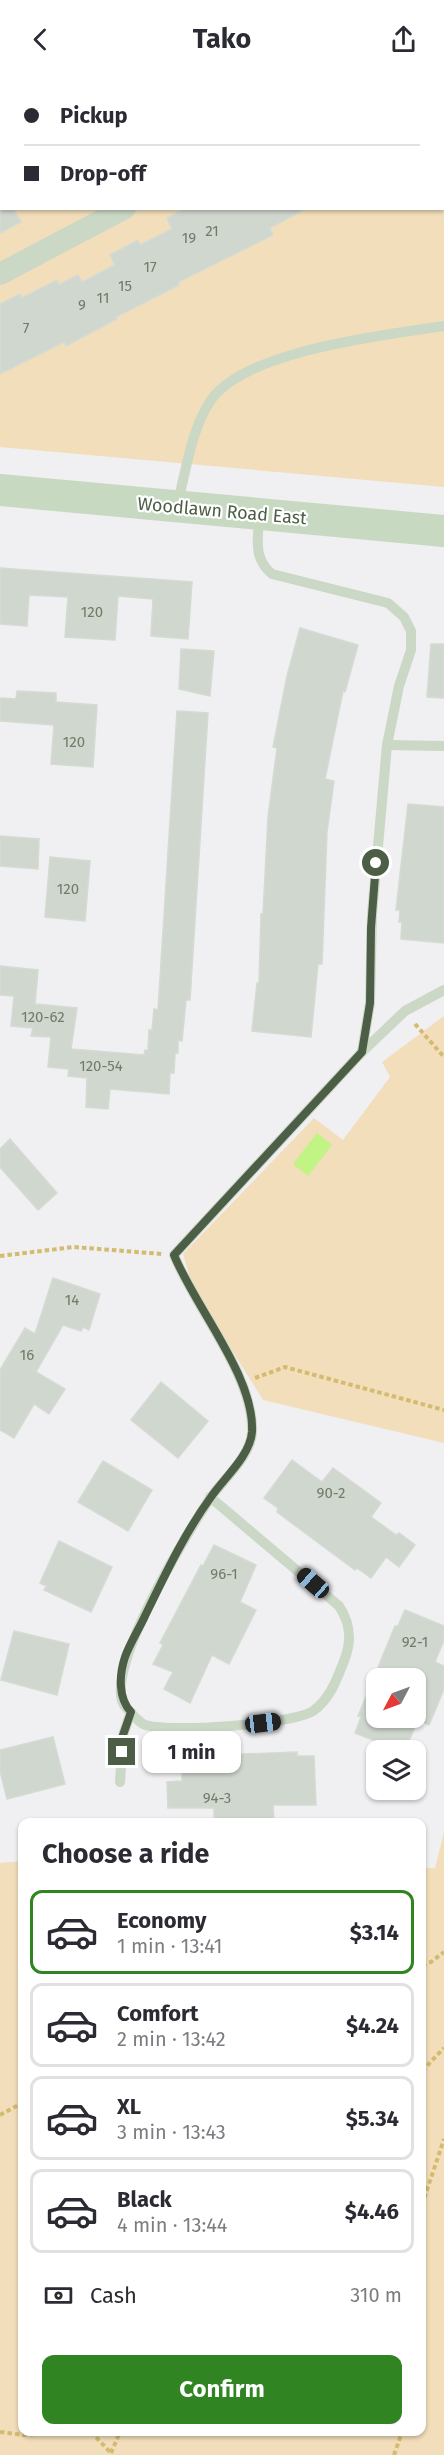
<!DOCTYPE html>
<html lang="en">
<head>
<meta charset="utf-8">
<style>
  :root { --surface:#fff; --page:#f2f2f3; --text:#2b2b33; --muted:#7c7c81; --line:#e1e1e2; --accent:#308421 }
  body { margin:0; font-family:"Fira Sans",sans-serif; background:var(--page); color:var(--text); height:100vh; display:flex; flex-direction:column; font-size:22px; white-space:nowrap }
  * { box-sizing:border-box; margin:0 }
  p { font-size:20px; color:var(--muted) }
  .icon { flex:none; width:33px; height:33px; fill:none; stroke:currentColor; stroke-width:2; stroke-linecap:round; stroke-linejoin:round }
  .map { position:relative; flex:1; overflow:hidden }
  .side { position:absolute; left:18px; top:1740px; width:408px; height:618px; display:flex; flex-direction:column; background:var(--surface); border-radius:12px; box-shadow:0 2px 4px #0004 }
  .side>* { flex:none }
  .top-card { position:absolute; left:0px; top:0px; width:444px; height:132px; box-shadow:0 2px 4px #0004; display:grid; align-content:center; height:132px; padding:0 24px; background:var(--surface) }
  .needle { width:39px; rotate:229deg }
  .buttons { position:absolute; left:366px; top:1590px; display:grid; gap:12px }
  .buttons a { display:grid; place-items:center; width:60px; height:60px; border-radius:12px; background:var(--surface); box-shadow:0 2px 4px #0004; font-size:30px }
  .end { position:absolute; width:27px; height:27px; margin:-14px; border:8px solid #4d5e46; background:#fff; box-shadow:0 0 0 3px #fff }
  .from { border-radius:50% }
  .bubble { position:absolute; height:42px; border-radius:12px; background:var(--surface); box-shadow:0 2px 4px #0004; font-size:20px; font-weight:700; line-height:42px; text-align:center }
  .car { position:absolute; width:18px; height:36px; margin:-18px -9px; border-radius:8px; box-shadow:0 0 4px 2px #0007; background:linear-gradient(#222 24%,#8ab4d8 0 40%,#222 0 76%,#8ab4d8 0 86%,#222 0) }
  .top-card b { display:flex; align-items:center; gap:21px; height:57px; font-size:22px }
  .top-card b+b { border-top:2px solid var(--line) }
  .top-card i { width:15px; height:15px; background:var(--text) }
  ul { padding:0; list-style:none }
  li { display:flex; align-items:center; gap:18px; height:84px; margin:0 12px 9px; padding:0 12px; border:3px solid var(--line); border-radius:12px }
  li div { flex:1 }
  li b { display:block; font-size:22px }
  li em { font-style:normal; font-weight:700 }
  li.on { border-color:var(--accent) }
  li>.icon { width:54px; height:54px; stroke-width:1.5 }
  h2 { padding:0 24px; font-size:27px; line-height:72px }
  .pay { display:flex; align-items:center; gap:15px; height:66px; padding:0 24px; font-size:22px }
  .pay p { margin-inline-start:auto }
  .primary-button { display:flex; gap:12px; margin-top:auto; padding:12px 24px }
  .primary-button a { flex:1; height:69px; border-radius:12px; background:var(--accent); color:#fff; font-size:24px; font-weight:700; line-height:69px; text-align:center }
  header { display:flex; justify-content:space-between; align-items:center; height:78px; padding:0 24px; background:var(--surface); font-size:27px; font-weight:700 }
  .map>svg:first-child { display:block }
</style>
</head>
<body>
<header><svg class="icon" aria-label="back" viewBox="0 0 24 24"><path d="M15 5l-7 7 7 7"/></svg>Tako<svg class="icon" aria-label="share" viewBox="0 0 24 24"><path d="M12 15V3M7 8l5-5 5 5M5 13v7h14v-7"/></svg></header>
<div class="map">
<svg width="444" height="2377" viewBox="0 0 444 2377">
  <rect width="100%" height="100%" fill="#f0eff2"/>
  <!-- green -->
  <g fill="#f3debb" fill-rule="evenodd">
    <path d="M0,0H444V409L0,369ZM2,2H442V130H2Z"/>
    <path d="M444,938V1365L263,1322L193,1210L183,1176L314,1040L343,1062L390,999L382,984Z"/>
    <path d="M444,1754V2377H0V1785L22,1783V2354H422V1790H435Z"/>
  </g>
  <!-- water -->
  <path fill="#c1f385" d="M317,1055L332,1067L308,1098L293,1086Z"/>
  <!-- building -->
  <g fill="#d0d7ce" stroke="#d3dbd3" stroke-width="1.5" fill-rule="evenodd">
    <path d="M0,130H13L21,144L0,155Z"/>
    <path d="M186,130H307L270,150L273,157L178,204L179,207L116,239L117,241L66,268L64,264L0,296V226L20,216L22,220L57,202L59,207L78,197L82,204L115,187L110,177L138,162L140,167L172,151L167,140Z"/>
    <path d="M0,490L192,504L188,561L151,558L153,521L118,518L115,562L65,559L68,519L29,517L27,548L0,546Z"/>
    <path d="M300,550L358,567L345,614L343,613L325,701L334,703L327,754L322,886H318L311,959L252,953L257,905H259L261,836H263L268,739L277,670L273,669L287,598Z"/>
    <path d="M431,566H444V620L427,619Z"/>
    <path d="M181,571L214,573L210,618L179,611Z"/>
    <path d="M17,613L56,615V624L97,627L93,689L51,686L54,647L0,643V620L16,621Z"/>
    <path d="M177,633L208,635L190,922H186L182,963L178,962V975H175L174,995H170L169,1016L110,1011L108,1031L86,1029L87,1000L68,998L69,991L48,989L51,959L31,958L33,950L11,948L14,918L0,917V888L38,892L35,926L77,930L71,971L144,977L145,972L148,973L149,952H152L154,931L158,932Z"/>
    <path d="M408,726L444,729V865L401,861L402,844H399L400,832H396Z"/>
    <path d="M0,758L39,761L38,791L0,788Z"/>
    <path d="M50,779L90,783L85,843L45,839Z"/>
    <path d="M10,1061L57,1115L38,1132L0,1089V1071Z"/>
    <path d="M53,1200L100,1216L89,1252L83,1249L81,1253L63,1247L36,1294L65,1311L49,1336L34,1326L14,1360L0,1352V1292L25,1250L35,1256Z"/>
    <path d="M161,1304L208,1343L178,1380L131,1342Z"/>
    <path d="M292,1382L322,1404L333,1390L381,1425L371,1439L396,1457L399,1455L415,1467L399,1489L386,1479L371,1500L357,1490L355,1492L277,1434L278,1430L264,1420Z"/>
    <path d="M103,1383L152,1412L128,1453L78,1424Z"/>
    <path d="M59,1463L112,1489L91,1534L44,1512L47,1508L40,1505Z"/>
    <path d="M214,1467L256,1487L240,1524L256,1532L229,1586L212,1577L190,1625L164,1611L173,1594L153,1586L163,1567L160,1565L201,1487L203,1488Z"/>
    <path d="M405,1532L444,1548V1562L435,1584L444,1588V1611L429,1647L418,1642L405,1672H375L378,1664L355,1655L361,1639L358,1638L395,1548H398ZM376,1600H416V1640H376Z"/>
    <path d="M14,1553L69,1566L57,1617L1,1602Z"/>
    <path d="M53,1659L65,1706L7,1721L0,1693V1672Z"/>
    <path d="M297,1674V1678H314L316,1727H273L274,1744H214V1730H168L167,1704L182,1703V1681H193V1678Z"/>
  </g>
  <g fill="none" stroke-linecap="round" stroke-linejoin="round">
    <!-- path -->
    <g stroke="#d3bb70" stroke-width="4" stroke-dasharray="4.5 3" stroke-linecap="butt">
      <path d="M415,946L444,979"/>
      <path d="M0,1178L74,1169L162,1176"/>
      <path d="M255,1300L285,1289L444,1332"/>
      <path d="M422,1887L431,1884L444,1874"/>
      <path d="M422,1993L444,1970"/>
      <path d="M0,2037L22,2025"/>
      <path d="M422,2127L444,2061"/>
      <path d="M0,2354L24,2357L61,2354"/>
      <path d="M91,2354L111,2375"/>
      <path d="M111,2375L120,2354"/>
      <path d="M394,2377L402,2354"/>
    </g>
    <!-- service -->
    <g stroke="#cad8c5" stroke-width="10">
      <path d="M177,427C186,394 191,351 211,322C246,272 386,257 444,248"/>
      <path d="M259,439C258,462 253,480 272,496L388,525L404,539L411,553V572L399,608L387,667L372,836L370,925L362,974"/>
      <path d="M387,667L444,668"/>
      <path d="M210,1419L339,1528C351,1546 352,1563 344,1583C337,1601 330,1621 313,1633C295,1646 164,1656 143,1646C138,1643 128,1632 124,1627C103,1593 187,1455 209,1422C222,1402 251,1379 252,1354C254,1297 195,1230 174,1177L362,974L405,933L444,912"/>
      <path d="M120,1704L123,1657L131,1634"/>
    </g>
    <!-- minor -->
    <g stroke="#cad8c5" stroke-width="22">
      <path d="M369,2L372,0"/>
      <path d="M0,196L125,130"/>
    </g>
    <!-- secondary -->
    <path stroke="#c7dac1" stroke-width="32" d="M0,412L444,453"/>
  </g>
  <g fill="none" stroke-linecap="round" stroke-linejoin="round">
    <!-- route -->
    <path stroke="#4d5e46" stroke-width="8" d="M122,1674L123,1657L131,1634C118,1620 119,1597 125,1579C130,1565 139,1551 145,1538C165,1497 184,1456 211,1419C224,1400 250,1378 252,1354C255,1299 195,1229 174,1177L362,974L370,925L371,850L376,785"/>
  </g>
  <g text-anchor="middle" stroke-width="4.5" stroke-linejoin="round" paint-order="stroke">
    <!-- number labels -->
    <g font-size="15" fill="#6e7c68">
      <text x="212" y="158">21</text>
      <text x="189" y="165">19</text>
      <text x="150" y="194">17</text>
      <text x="125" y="213">15</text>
      <text x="103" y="225">11</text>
      <text x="82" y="232">9</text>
      <text x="26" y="255">7</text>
      <text x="92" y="539">120</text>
      <text x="74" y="669">120</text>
      <text x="68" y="816">120</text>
      <text x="43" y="944">120-62</text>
      <text x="101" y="993">120-54</text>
      <text x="72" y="1227">14</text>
      <text x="27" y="1282">16</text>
      <text x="331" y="1420">90-2</text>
      <text x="224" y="1501">96-1</text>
      <text x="415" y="1569">92-1</text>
      <text x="217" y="1725">94-3</text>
    </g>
    <!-- street labels -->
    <g font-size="18" fill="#4d5e46" stroke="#fff">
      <text transform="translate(222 433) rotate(5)" y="6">Woodlawn Road East</text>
    </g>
  </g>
</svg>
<div class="buttons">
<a><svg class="needle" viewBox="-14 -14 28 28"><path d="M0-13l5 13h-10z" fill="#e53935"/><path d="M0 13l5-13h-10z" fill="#7c7c81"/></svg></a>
<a><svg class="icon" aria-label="layers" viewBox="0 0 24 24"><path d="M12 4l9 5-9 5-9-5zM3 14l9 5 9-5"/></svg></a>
</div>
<i class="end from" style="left:376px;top:785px"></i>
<i class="end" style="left:122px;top:1674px"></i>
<div class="bubble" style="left:142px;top:1653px;width:99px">1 min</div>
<i class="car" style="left:313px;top:1505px;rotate:311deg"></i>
<i class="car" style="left:263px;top:1645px;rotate:83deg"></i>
<div class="top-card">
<b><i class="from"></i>Pickup</b>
<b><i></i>Drop-off</b>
</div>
<section class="side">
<h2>Choose a ride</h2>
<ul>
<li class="on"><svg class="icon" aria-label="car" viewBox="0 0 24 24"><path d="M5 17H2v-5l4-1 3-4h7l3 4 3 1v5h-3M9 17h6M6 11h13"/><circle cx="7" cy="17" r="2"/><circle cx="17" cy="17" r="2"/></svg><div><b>Economy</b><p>1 min · 13:41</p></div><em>$3.14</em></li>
<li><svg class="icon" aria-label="car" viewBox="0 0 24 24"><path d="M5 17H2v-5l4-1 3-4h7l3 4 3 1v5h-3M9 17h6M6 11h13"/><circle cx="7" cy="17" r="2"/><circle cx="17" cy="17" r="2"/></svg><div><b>Comfort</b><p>2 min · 13:42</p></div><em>$4.24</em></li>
<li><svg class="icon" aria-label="car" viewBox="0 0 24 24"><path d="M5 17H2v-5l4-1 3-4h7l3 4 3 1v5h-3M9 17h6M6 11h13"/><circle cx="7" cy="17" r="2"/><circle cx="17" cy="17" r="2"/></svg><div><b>XL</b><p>3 min · 13:43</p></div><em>$5.34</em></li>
<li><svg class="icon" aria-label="car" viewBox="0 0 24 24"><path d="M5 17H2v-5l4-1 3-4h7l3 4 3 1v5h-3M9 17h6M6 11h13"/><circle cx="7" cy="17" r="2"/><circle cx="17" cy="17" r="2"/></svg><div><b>Black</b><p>4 min · 13:44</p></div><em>$4.46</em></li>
</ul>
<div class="pay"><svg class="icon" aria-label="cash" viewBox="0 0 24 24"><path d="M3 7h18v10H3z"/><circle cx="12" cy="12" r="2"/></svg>Cash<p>310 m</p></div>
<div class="primary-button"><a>Confirm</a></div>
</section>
</div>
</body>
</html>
